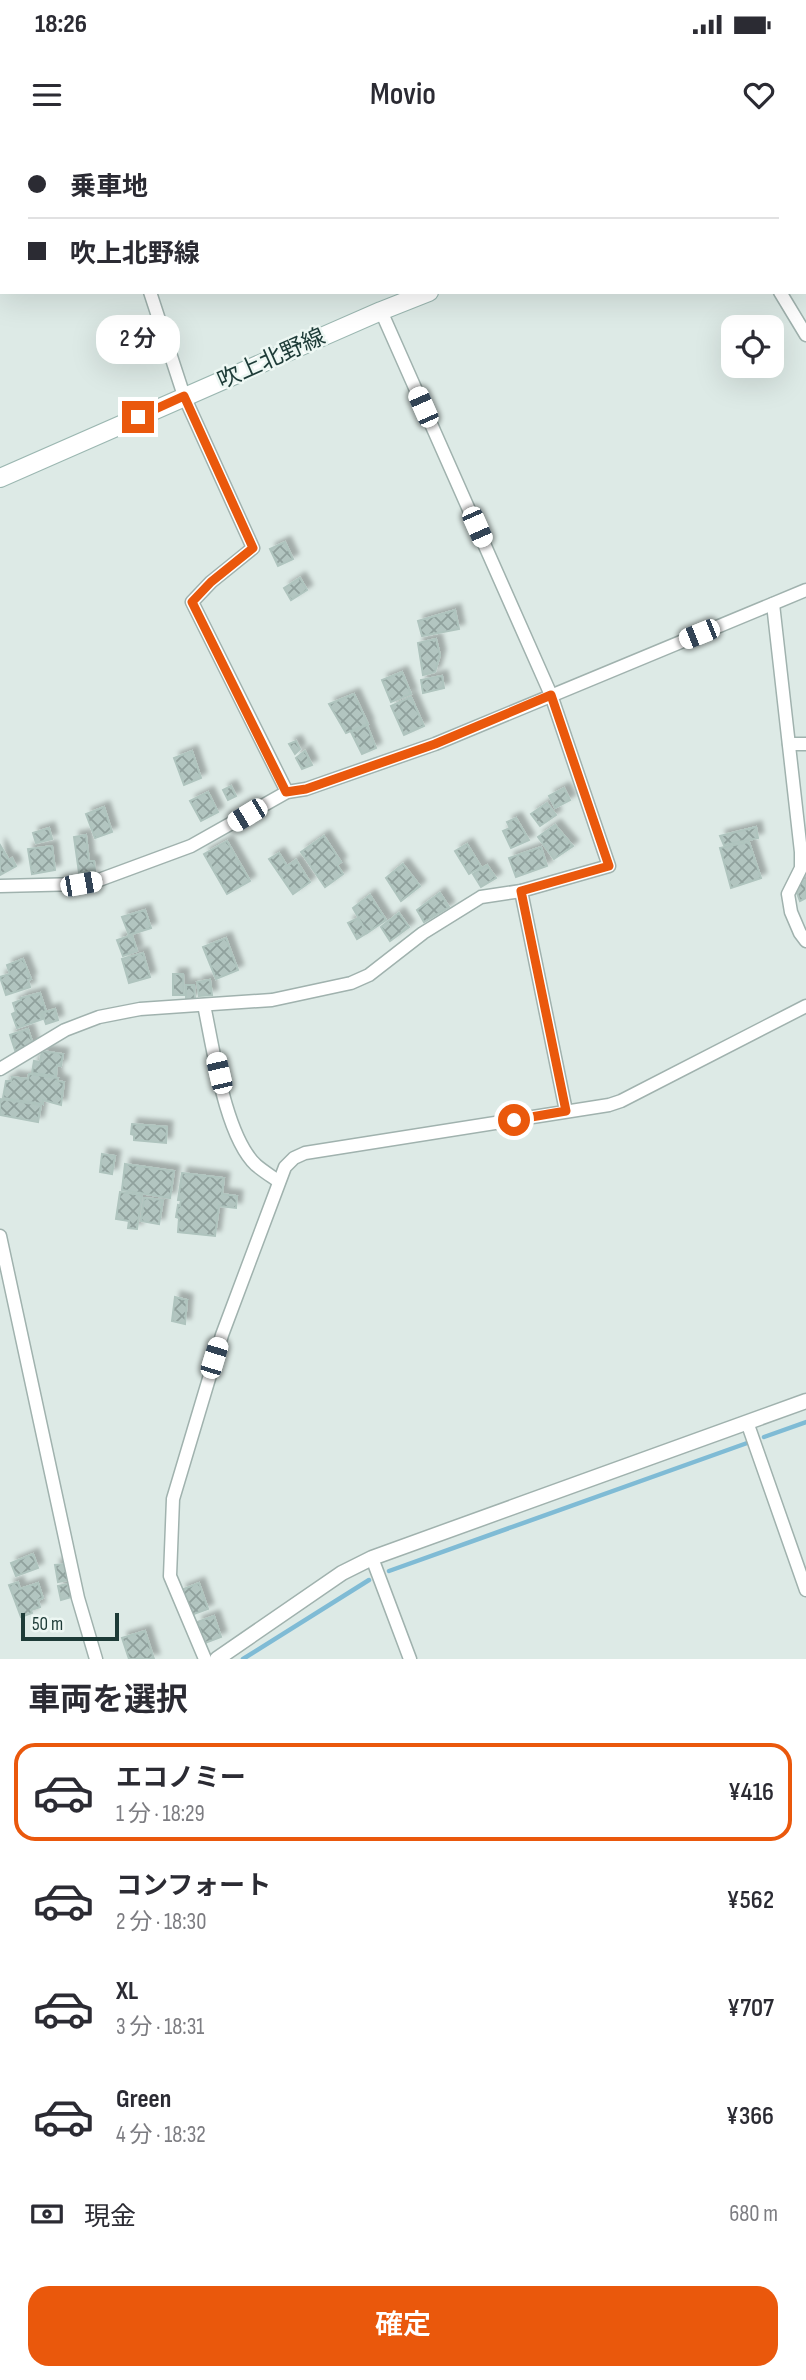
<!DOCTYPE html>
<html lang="ja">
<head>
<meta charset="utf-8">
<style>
  :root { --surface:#fff; --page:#f7f7f7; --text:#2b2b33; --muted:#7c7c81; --line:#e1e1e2; --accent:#ea580c }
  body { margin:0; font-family:"Sofia Sans Condensed","Noto Sans JP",sans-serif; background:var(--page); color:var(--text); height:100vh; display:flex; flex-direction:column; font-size:26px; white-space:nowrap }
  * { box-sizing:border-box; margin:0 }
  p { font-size:23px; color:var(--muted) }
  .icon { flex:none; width:38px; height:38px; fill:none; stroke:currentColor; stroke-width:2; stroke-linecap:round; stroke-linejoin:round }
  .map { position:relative; height:1519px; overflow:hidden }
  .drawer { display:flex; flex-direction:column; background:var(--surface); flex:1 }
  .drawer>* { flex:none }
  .hud { position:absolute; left:0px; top:0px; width:807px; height:154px; box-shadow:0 7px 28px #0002; display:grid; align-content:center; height:154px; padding:0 28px; background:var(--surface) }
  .buttons { position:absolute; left:721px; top:175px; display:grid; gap:14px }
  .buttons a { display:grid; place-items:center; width:63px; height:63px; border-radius:14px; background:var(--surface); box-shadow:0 7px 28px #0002; font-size:35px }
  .scale { position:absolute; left:21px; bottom:18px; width:98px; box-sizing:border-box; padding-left:7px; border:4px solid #1d3b37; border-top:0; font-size:19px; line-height:24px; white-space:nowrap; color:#1d3b37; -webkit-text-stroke:5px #edf7f3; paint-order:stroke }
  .end { position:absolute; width:32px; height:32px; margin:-16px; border:9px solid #ea580c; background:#fff; box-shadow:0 0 0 4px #fff }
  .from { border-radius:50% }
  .bubble { position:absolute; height:49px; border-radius:21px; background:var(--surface); box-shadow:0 7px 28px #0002; font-size:23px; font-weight:600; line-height:49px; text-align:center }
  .car { position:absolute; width:21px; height:42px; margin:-21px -10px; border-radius:9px; box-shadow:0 0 5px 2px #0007; background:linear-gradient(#fff 24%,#345 0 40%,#fff 0 76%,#345 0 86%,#fff 0) }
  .hud b { display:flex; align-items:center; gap:24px; height:66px; font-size:26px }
  .hud b+b { border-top:2px solid var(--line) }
  .hud i { width:18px; height:18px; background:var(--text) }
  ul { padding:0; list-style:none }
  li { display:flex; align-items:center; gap:21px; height:98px; margin:0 14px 10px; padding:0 14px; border:4px solid transparent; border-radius:21px }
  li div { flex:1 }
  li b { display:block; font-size:26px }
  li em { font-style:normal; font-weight:600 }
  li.current { border-color:var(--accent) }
  li>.icon { width:63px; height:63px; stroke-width:1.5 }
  h2 { padding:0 28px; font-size:32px; line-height:84px }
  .pay { display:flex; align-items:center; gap:18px; height:77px; padding:0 28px; font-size:26px }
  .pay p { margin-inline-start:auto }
  .cta { display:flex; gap:14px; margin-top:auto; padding:14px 28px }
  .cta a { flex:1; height:80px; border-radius:21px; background:var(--accent); color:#fff; font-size:28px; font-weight:600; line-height:80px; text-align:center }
  .status { display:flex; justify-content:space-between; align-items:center; height:49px; padding:0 35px; background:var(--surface); direction:ltr }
  .status svg { height:19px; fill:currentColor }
  header { display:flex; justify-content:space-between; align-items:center; height:91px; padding:0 28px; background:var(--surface); font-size:32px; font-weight:600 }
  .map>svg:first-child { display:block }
</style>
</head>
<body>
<div class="status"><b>18:26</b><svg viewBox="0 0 49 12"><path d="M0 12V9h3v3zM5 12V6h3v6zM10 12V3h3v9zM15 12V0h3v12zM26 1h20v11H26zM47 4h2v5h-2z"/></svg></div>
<header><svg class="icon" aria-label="menu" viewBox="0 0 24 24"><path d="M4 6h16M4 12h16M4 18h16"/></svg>Movio<svg class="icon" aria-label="heart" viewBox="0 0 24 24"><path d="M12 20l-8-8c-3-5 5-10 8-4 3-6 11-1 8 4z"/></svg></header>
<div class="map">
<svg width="806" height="1519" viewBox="0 0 806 1519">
  <defs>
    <pattern id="building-cross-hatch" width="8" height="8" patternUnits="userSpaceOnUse" patternTransform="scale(1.75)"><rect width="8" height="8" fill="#b2c5c0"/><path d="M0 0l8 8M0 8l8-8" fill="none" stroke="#90a19d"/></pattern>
    <filter id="shadow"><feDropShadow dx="5.5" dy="-5.5" stdDeviation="2" flood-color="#0004"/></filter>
  </defs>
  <rect width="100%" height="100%" fill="#ddeae6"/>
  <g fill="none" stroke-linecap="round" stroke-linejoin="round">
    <!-- stream -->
    <g stroke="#7fbbd5" stroke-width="4.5">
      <path d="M764,1297L806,1282"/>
      <path d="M389,1431L750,1302"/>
      <path d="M243,1519L369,1440"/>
    </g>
  </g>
  <!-- building -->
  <g fill="url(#building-cross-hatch)" stroke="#afc4be" stroke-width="2" filter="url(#shadow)">
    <path d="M285,402L293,419L278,426L270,409Z"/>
    <path d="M300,438L307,450L291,460L284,448Z"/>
    <path d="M455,470L459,489L422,496L418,481Z"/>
    <path d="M436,499L440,515L435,532L423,535L418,503Z"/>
    <path d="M402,532L411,554L391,562L382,540Z"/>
    <path d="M442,536L444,548L423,553L421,540Z"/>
    <path d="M354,554L368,584L346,593L329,564Z"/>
    <path d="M411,557L424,586L404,595L391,566Z"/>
    <path d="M367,585L376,608L362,614L351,592Z"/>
    <path d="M296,601L300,609L295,614L289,604Z"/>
    <path d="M192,611L201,638L184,645L174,618Z"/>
    <path d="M305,611L312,625L302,629L296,618Z"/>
    <path d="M231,646L236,656L228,660L223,650Z"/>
    <path d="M564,648L570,660L555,668L549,656Z"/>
    <path d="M208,652L218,672L201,681L190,661Z"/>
    <path d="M547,663L556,675L540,686L531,674Z"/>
    <path d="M104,667L112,692L95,698L86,674Z"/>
    <path d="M516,678L529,700L511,708L503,691L510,688L507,682Z"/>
    <path d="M555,685L573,706L554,719L538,697Z"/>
    <path d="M756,687L758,698L724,705L720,696Z"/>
    <path d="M49,688L52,699L36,703L33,693Z"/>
    <path d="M86,695L89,721H94L95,731L79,733L74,697Z"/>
    <path d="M324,696L341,722L337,725L343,734L325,747L301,712Z"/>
    <path d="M227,701L250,741L227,754L204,714Z"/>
    <path d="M749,702L761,738L731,748L720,708Z"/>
    <path d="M467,704L481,727L469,734L455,711Z"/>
    <path d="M0,705L9,720L12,718L16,726L0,735Z"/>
    <path d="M52,706L55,730L32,734L28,709Z"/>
    <path d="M541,707L547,726L516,737L509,718Z"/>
    <path d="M279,713L287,726L296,720L310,742L293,754L269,719Z"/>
    <path d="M403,724L420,746L401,761L386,738Z"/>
    <path d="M487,725L496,738L481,747L473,734Z"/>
    <path d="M806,740V758L800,761L794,745Z"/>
    <path d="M440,753L449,767L424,782L417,770Z"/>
    <path d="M370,755L386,780L367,793L353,768Z"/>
    <path d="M145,770L151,788L129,795L122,777Z"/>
    <path d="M399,773L409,787L390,801L381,787Z"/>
    <path d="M358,778L367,793L357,799L348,783Z"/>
    <path d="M132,795L137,811L123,816L117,800Z"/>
    <path d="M226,798L238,830L216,839L203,807Z"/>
    <path d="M143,813L150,837L129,843L122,819Z"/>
    <path d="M23,819L31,839L28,840L30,847L6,855L0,837L10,834L7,825Z"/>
    <path d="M173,834H183L184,855H173Z"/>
    <path d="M210,840L212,855L199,856L197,842Z"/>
    <path d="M186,845H194L195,859H186Z"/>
    <path d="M40,853L46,871L41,873L43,879L17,888L12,874L16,872L13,863L21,860V858Z"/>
    <path d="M55,869L58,880L46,884L42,873Z"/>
    <path d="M28,889L34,907L16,913L10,895Z"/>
    <path d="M42,911L63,914L61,926L57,925L56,936L32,933L34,921L40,922Z"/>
    <path d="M29,934L58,938L57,941L64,942L61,965L43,960V964L3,958L6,941H11L12,937L28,939Z"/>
    <path d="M0,959L41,965L38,982L0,975Z"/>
    <path d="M132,984L167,987L166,1003L134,1000V995L131,994Z"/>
    <path d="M102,1014L115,1016L112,1034L100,1032Z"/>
    <path d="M125,1024L174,1031L170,1058L122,1050Z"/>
    <path d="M182,1033L224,1038L222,1054L237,1056L236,1068L219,1066L215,1096L178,1092L179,1078L176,1077L178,1065L180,1066L181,1060H178Z"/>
    <path d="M120,1052L142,1055L137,1089L128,1088L129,1081L116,1079Z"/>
    <path d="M144,1058L163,1060L159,1084L141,1081Z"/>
    <path d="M175,1157L187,1160L185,1184L172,1181Z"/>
    <path d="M33,1414L38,1428L16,1436L11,1423Z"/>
    <path d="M66,1424L68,1440L58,1442L55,1425Z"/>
    <path d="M18,1442L20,1449L38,1443L43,1458L38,1460L40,1467L31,1470L32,1473L21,1477L9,1445Z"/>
    <path d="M199,1443L208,1469L191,1475L181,1450Z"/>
    <path d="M68,1444L71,1457L61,1460L58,1446Z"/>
    <path d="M214,1476L221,1497L205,1503L197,1482Z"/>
    <path d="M145,1491L154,1519H129L122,1498Z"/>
  </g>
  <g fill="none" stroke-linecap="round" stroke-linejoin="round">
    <defs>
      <g id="minor">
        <path d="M101,0V2"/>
        <path d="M499,0V2"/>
        <path d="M805,98H806"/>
        <path d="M150,152L184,256L253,408L211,442L192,462L287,652"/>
        <path d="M780,152L806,195"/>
        <path d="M773,464L801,712V728L788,754L791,772L800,793L806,801"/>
        <path d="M789,604H806"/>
        <path d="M0,746L81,744L99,740L191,706L287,652L306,649L435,604L806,450"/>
        <path d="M521,751L566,971"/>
        <path d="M204,865C213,907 225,996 256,1025C263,1031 271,1036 278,1041"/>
        <path d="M0,929L65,890L99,877L140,869L272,860L351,843L369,835L423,793L481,757L521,751L609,726L551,555L381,171"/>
        <path d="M0,1096L78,1458L96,1519"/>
        <path d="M747,1282L806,1450"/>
        <path d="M372,1418L410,1519"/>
        <path d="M205,1519L170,1436L173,1359L222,1195L285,1027L294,1018L305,1013L609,965L621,961L806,866"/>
      </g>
      <path id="tertiary" d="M217,1519L342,1433L372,1418L806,1261"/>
      <g id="secondary">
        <path d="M805,20H806"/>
        <path d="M0,338L381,171L429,152"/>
      </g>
    </defs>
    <!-- minor casing -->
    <use href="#minor" stroke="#a0b2ae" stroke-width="15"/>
    <!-- tertiary casing -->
    <use href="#tertiary" stroke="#a0b2ae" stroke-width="17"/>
    <!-- secondary casing -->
    <use href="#secondary" stroke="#9bb7b1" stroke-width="20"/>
    <!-- minor -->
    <use href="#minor" stroke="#fff" stroke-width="12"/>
    <!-- tertiary -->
    <use href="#tertiary" stroke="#fff" stroke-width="14"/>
    <!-- secondary -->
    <use href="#secondary" stroke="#fff" stroke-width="18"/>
  </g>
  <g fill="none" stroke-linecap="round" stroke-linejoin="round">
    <!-- route -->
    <path stroke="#ea580c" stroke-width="9" d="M138,277L184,256L253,408L211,442L192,462L286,652L306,649L435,604L551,555L609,726L521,751L566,971L514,980"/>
  </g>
  <g text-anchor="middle" stroke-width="5" stroke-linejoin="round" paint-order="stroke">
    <!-- street labels -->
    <g font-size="23" fill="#1d3b37" stroke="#edf7f3">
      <text transform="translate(271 218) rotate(-24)" y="8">吹上北野線</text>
    </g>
  </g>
</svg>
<div class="buttons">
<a><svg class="icon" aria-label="locate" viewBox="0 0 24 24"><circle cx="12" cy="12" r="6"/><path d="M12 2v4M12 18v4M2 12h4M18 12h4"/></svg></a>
</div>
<div class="scale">50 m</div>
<i class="end from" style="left:514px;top:980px"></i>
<i class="end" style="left:138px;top:277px"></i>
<div class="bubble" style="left:96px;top:175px;width:84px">2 分</div>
<i class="car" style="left:423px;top:267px;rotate:336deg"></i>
<i class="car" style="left:477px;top:387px;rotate:156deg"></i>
<i class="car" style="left:699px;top:494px;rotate:248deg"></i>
<i class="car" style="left:247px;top:675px;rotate:239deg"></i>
<i class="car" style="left:81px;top:744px;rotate:80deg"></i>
<i class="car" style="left:219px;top:933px;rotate:347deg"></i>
<i class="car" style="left:214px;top:1218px;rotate:17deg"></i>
<div class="hud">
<b><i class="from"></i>乗車地</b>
<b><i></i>吹上北野線</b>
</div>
</div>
<section class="drawer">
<h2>車両を選択</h2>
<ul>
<li class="current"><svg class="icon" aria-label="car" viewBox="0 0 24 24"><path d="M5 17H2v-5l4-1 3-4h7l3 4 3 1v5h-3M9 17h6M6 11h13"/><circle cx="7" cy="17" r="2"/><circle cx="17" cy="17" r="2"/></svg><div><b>エコノミー</b><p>1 分 · 18:29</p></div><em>¥416</em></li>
<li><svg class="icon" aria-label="car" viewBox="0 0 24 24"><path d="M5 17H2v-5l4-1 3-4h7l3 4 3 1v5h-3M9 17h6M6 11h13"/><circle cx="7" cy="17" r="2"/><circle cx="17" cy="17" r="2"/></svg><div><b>コンフォート</b><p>2 分 · 18:30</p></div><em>¥562</em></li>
<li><svg class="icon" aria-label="car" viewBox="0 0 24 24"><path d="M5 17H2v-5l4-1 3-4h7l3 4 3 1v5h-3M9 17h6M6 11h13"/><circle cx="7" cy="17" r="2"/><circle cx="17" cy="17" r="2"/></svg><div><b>XL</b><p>3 分 · 18:31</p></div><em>¥707</em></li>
<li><svg class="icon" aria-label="car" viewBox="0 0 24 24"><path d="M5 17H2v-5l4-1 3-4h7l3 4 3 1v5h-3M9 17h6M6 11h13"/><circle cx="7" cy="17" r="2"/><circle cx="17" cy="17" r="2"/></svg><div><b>Green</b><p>4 分 · 18:32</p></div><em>¥366</em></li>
</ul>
<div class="pay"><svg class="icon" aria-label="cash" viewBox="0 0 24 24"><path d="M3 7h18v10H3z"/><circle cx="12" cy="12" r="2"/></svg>現金<p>680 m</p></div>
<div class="cta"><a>確定</a></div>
</section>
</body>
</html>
